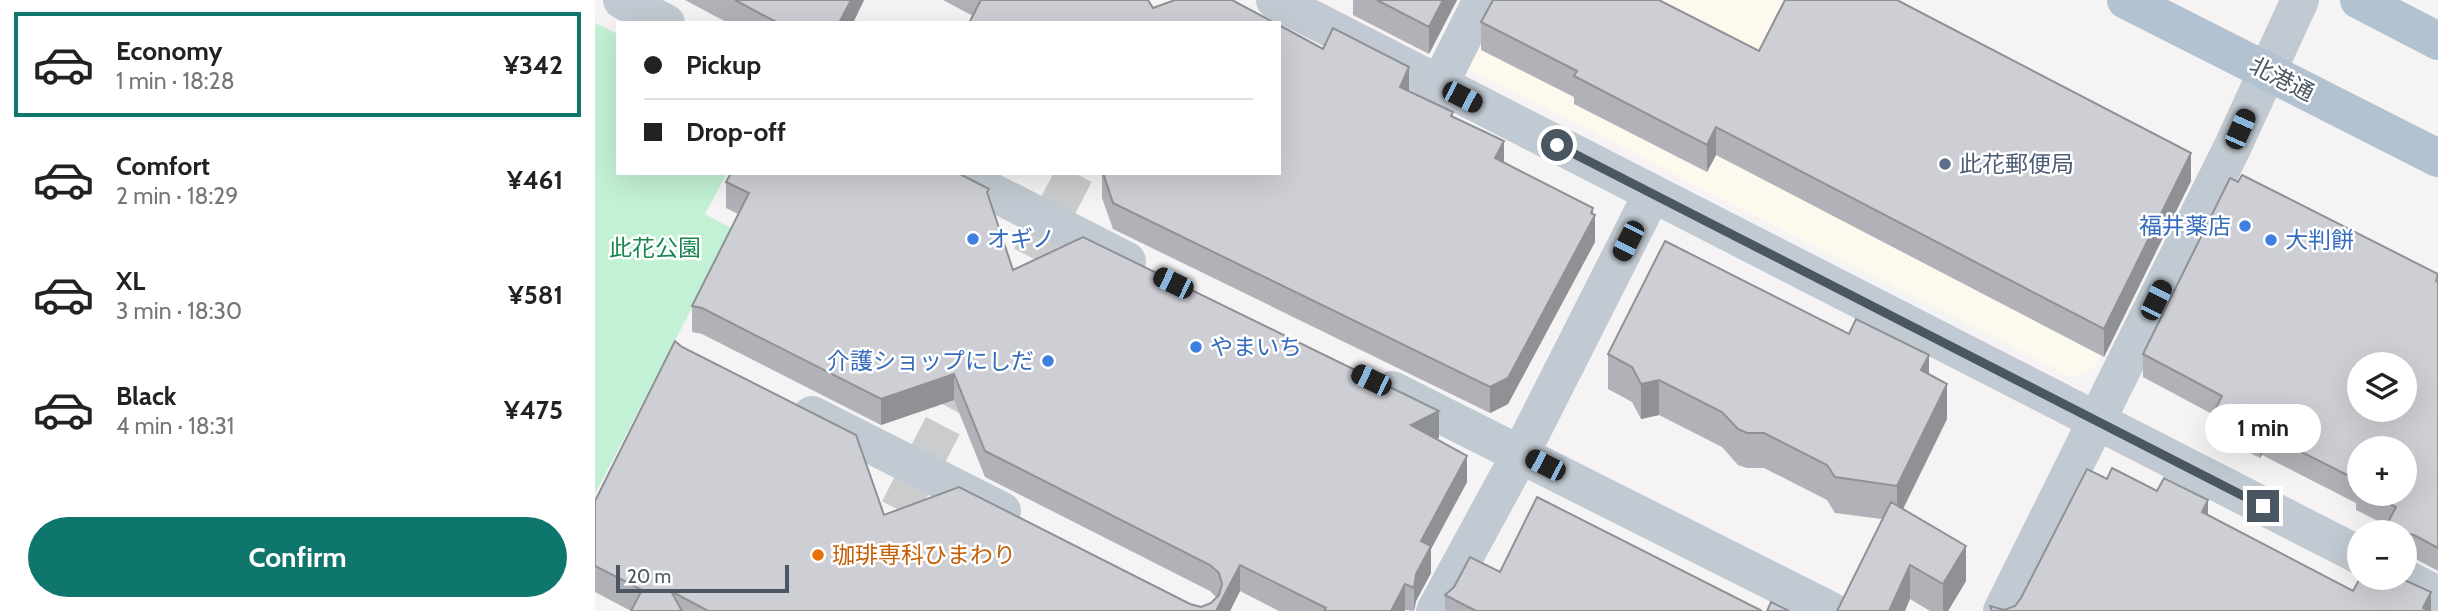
<!DOCTYPE html>
<html lang="en">
<head>
<meta charset="utf-8">
<style>
  :root { --surface:#fff; --page:#f2f2f2; --text:#222; --muted:#767676; --line:#e0e0e0; --accent:#0f766e }
  body { margin:0; font-family:Cabin,"Noto Sans JP",sans-serif; background:var(--page); color:var(--text); height:100vh; display:flex; flex-direction:column; font-size:26px; white-space:nowrap }
  * { box-sizing:border-box; margin:0 }
  p { font-size:23px; color:var(--muted) }
  .icon { flex:none; width:38px; height:38px; fill:none; stroke:currentColor; stroke-width:2; stroke-linecap:round; stroke-linejoin:round }
  .map { position:relative; flex:1; overflow:hidden }
  .drawer { display:flex; flex-direction:column; background:var(--surface); width:595px }
  .drawer>* { flex:none }
  .top-card { position:absolute; left:21px; top:21px; width:665px; height:154px; border-radius:0px; box-shadow:0 7px 28px #0002; display:grid; align-content:center; height:154px; padding:0 28px; background:var(--surface) }
  .controls { position:absolute; left:1752px; top:352px; display:grid; gap:14px }
  .controls a { display:grid; place-items:center; width:70px; height:70px; border-radius:50%; background:var(--surface); box-shadow:0 7px 28px #0002; font-size:35px }
  .scale { position:absolute; left:21px; bottom:18px; width:173px; box-sizing:border-box; padding-left:7px; border:4px solid #4a5661; border-top:0; font-size:19px; line-height:24px; white-space:nowrap; color:#4a5661; -webkit-text-stroke:5px #fff; paint-order:stroke }
  .end { position:absolute; width:32px; height:32px; margin:-16px; border:9px solid #4a5661; background:#fff; box-shadow:0 0 0 4px #fff }
  .from { border-radius:50% }
  .bubble { position:absolute; height:49px; border-radius:24px; background:var(--surface); box-shadow:0 7px 28px #0002; font-size:23px; font-weight:700; line-height:49px; text-align:center }
  .car { position:absolute; width:21px; height:42px; margin:-21px -10px; border-radius:9px; box-shadow:0 0 5px 2px #0007; background:linear-gradient(#222 24%,#8ab4d8 0 40%,#222 0 76%,#8ab4d8 0 86%,#222 0) }
  .top-card b { display:flex; align-items:center; gap:24px; height:66px; font-size:26px }
  .top-card b+b { border-top:2px solid var(--line) }
  .top-card i { width:18px; height:18px; background:var(--text) }
  ul { padding:12px 0 0; list-style:none }
  li { display:flex; align-items:center; gap:21px; height:105px; margin:0 14px 10px; padding:0 14px; border:4px solid transparent; border-radius:0px }
  li div { flex:1 }
  li b { display:block; font-size:26px }
  li em { font-style:normal; font-weight:700 }
  li.current { border-color:var(--accent) }
  li>.icon { width:63px; height:63px; stroke-width:1.5 }
  .cta { display:flex; gap:14px; margin-top:auto; padding:14px 28px }
  .cta a { flex:1; height:80px; border-radius:42px; background:var(--accent); color:#fff; font-size:28px; font-weight:700; line-height:80px; text-align:center }
  main { display:flex; flex:1; min-height:0 }
  .map>svg:first-child { display:block }
</style>
</head>
<body>
<main>
<section class="drawer">
<ul>
<li class="current"><svg class="icon" aria-label="car" viewBox="0 0 24 24"><path d="M5 17H2v-5l4-1 3-4h7l3 4 3 1v5h-3M9 17h6M6 11h13"/><circle cx="7" cy="17" r="2"/><circle cx="17" cy="17" r="2"/></svg><div><b>Economy</b><p>1 min · 18:28</p></div><em>¥342</em></li>
<li><svg class="icon" aria-label="car" viewBox="0 0 24 24"><path d="M5 17H2v-5l4-1 3-4h7l3 4 3 1v5h-3M9 17h6M6 11h13"/><circle cx="7" cy="17" r="2"/><circle cx="17" cy="17" r="2"/></svg><div><b>Comfort</b><p>2 min · 18:29</p></div><em>¥461</em></li>
<li><svg class="icon" aria-label="car" viewBox="0 0 24 24"><path d="M5 17H2v-5l4-1 3-4h7l3 4 3 1v5h-3M9 17h6M6 11h13"/><circle cx="7" cy="17" r="2"/><circle cx="17" cy="17" r="2"/></svg><div><b>XL</b><p>3 min · 18:30</p></div><em>¥581</em></li>
<li><svg class="icon" aria-label="car" viewBox="0 0 24 24"><path d="M5 17H2v-5l4-1 3-4h7l3 4 3 1v5h-3M9 17h6M6 11h13"/><circle cx="7" cy="17" r="2"/><circle cx="17" cy="17" r="2"/></svg><div><b>Black</b><p>4 min · 18:31</p></div><em>¥475</em></li>
</ul>
<div class="cta"><a>Confirm</a></div>
</section>
<div class="map">
<svg width="1843" height="611" viewBox="0 0 1843 611">
  <rect width="100%" height="100%" fill="#f5f3f3"/>
  <!-- commercial -->
  <path fill="#fdf9ef" d="M905,0H1268L1601,169L1500,367L1478,378L871,68Z"/>
  <!-- green -->
  <path fill="#c3f1d5" d="M0,23L23,34V173H132L110,214L138,229L0,494Z"/>
  <g fill="none" stroke-linecap="round" stroke-linejoin="round">
    <!-- minor-tunnel -->
    <path stroke="#caccce" stroke-width="38" stroke-dasharray="38 19" stroke-linecap="butt" d="M251,611L480,173"/>
    <!-- minor -->
    <g stroke="#c1cad2" stroke-width="38">
      <path d="M27,0L71,23"/>
      <path d="M680,0L1764,555"/>
      <path d="M844,85L887,0"/>
      <path d="M360,173L532,261"/>
      <path d="M797,390L1236,611"/>
      <path d="M217,415L407,511"/>
      <path d="M1809,578L1843,595"/>
      <path d="M840,611L926,453L1057,194"/>
      <path d="M1407,611L1637,148L1705,0"/>
    </g>
    <!-- major -->
    <g stroke="#b3c2d1" stroke-width="38">
      <path d="M1531,0L1843,158"/>
      <path d="M1764,0L1843,41"/>
    </g>
  </g>
  <!-- wall -->
  <g fill="#b0b2b7" fill-rule="evenodd">
    <path d="M90,0H269L258,23H133Z"/>
    <path d="M348,0H553L558,8L680,23L378,16Z"/>
    <path d="M758,0H862L834,54L758,15Z"/>
    <path d="M886,22L1164,51L1596,181L1509,357L1121,155L1112,172L979,104V97L886,50Z"/>
    <path d="M728,49L814,91L858,117L909,163L998,214L1000,242L913,404L895,413L518,229L507,198V173Z"/>
    <path d="M131,182L394,198L418,270L844,438L841,439L872,482L836,549V573L821,601L819,611L810,610V611H684L645,591L635,611H36L0,592V501L289,515L595,604L606,607L616,603L622,598L615,591L390,477L359,400L286,425L107,334L97,332V306L143,214L131,208Z"/>
    <path d="M1843,274V571L1819,558L1810,556V532L1791,525L1761,510V503L1667,455L1665,458L1619,435V415L1548,377V354ZM1764,448L1810,494H1764Z"/>
    <path d="M1013,354L1334,374L1352,419L1308,509L1371,581L1353,611H1335L1315,599L1287,519L1240,513L1232,500L1169,468H1152L1143,465L1127,447L1064,415L1046,419L1037,402L1013,389Z"/>
    <path d="M905,572L1167,611H850V595Z"/>
  </g>
  <!-- shaded-wall -->
  <g fill="#909195">
    <path d="M256,0H269L258,23H244Z"/>
    <path d="M848,0H862L834,54V27Z"/>
    <path d="M814,67V93L805,87Z"/>
    <path d="M1121,127V155L1112,172V145Z"/>
    <path d="M909,141V167L900,158Z"/>
    <path d="M1596,153V181L1509,357V329Z"/>
    <path d="M998,208V219L1000,215V242L913,404L895,413V387Z"/>
    <path d="M1334,355V391L1326,370Z"/>
    <path d="M359,374V400L286,425V399Z"/>
    <path d="M1064,380V415L1046,419V384Z"/>
    <path d="M1352,384V419L1302,521V486Z"/>
    <path d="M844,411V438L816,451V425Z"/>
    <path d="M1667,432V455L1665,458V435Z"/>
    <path d="M872,456V482L836,549V573L821,601L819,611V588L826,541Z"/>
    <path d="M1613,500V523L1607,512Z"/>
    <path d="M1371,546V581L1353,611H1348V584Z"/>
    <path d="M645,565V591L635,611H621Z"/>
    <path d="M1315,565V599L1310,611H1294Z"/>
    <path d="M810,584V611H796Z"/>
    <path d="M1836,592V611L1828,608Z"/>
  </g>
  <!-- building -->
  <g fill="#cdcfd5" stroke="#909195" stroke-width="2" fill-rule="evenodd">
    <path d="M140,0H256L244,23H183Z"/>
    <path d="M386,0H553L558,8L580,0H637L680,23H374Z"/>
    <path d="M782,0H848L834,27Z"/>
    <path d="M898,0H1064L1164,51L1190,0H1302L1596,153L1509,329L1121,127L1112,145L979,76L982,71L886,22Z"/>
    <path d="M684,25L728,49L738,28L814,67L805,87L858,112L856,116L909,141L900,158L998,208L996,213L1000,215L913,378L895,387L518,203L508,173H684Z"/>
    <path d="M136,173H363L394,189L392,192L418,270L488,237L844,411L816,425L872,456L826,541L836,546L821,574L819,588L810,584L796,611H729L731,608L645,565L621,611H113L76,591L87,611H36L47,590L0,566V501L80,341L87,347L261,435L289,515L364,487L595,604L606,607L616,603L624,595L627,584L624,573L615,565L390,451L359,374L286,399L107,308L97,306L154,193L131,182Z"/>
    <path d="M1647,175L1843,274L1841,281L1843,282V548L1819,535L1810,533V532H1788L1801,507L1774,494H1810V448H1764V488L1761,487L1764,481L1667,432L1665,435L1619,412L1627,396L1548,354L1635,178L1643,182ZM1764,364H1810V410H1764Z"/>
    <path d="M1070,241L1254,334L1261,319L1334,355L1326,370L1352,384L1302,486L1240,477L1232,465L1169,433H1152L1143,429L1127,412L1064,380L1046,384L1037,367L1013,354Z"/>
    <path d="M1517,468L1562,491L1569,478L1613,500L1607,512L1758,591L1765,578H1805L1836,592L1828,608L1835,611H1397L1395,606L1409,610L1420,606L1426,598L1492,469L1512,479Z"/>
    <path d="M942,497L1167,611H881L850,595L859,587L875,557L905,572Z"/>
    <path d="M1296,502L1371,546L1348,584L1315,565L1294,611H1242Z"/>
    <path d="M1176,602L1194,611H1172Z"/>
  </g>
  <g fill="none" stroke-linecap="round" stroke-linejoin="round">
    <!-- route -->
    <path stroke="#4a5661" stroke-width="9" d="M962,145L1668,506"/>
  </g>
  <!-- markers -->
  <circle fill="#5c6f8a" stroke="#fff" stroke-width="2.5" cx="1350" cy="164" r="7"/>
  <g fill="#3f7fe0" stroke="#fff" stroke-width="2.5">
    <circle cx="1650" cy="226" r="7"/>
    <circle cx="378" cy="239" r="7"/>
    <circle cx="1676" cy="240" r="7"/>
    <circle cx="601" cy="347" r="7"/>
    <circle cx="453" cy="361" r="7"/>
  </g>
  <circle fill="#e8710a" stroke="#fff" stroke-width="2.5" cx="223" cy="555" r="7"/>
  <g text-anchor="middle" stroke-width="5" stroke-linejoin="round" paint-order="stroke">
    <!-- street labels -->
    <g font-size="23" fill="#4a5661" stroke="#fff">
      <text transform="translate(1687 79) rotate(27)" y="8">北港通</text>
    </g>
    <!-- service labels -->
    <g font-size="23" fill="#4e5e75" stroke="#fff" text-anchor="start">
      <text x="1364" y="172">此花郵便局</text>
    </g>
    <!-- shop labels -->
    <g font-size="23" fill="#366cbe" stroke="#fff" text-anchor="start">
      <text x="1636" y="234" text-anchor="end">福井薬店</text>
      <text x="392" y="247">オギノ</text>
      <text x="1690" y="248">大判餅</text>
      <text x="615" y="355">やまいち</text>
      <text x="439" y="369" text-anchor="end">介護ショップにしだ</text>
    </g>
    <!-- park labels -->
    <g font-size="23" fill="#17864f" stroke="#fff">
      <text x="60" y="256">此花公園</text>
    </g>
    <!-- food labels -->
    <g font-size="23" fill="#c56008" stroke="#fff" text-anchor="start">
      <text x="237" y="563">珈琲専科ひまわり</text>
    </g>
  </g>
</svg>
<div class="controls">
<a><svg class="icon" aria-label="layers" viewBox="0 0 24 24"><path d="M12 4l9 5-9 5-9-5zM3 14l9 5 9-5"/></svg></a>
<a>+</a>
<a>−</a>
</div>
<div class="scale">20 m</div>
<i class="end from" style="left:962px;top:145px"></i>
<i class="end" style="left:1668px;top:506px"></i>
<div class="bubble" style="left:1610px;top:404px;width:116px">1 min</div>
<i class="car" style="left:867px;top:97px;rotate:117deg"></i>
<i class="car" style="left:1645px;top:129px;rotate:24deg"></i>
<i class="car" style="left:1033px;top:241px;rotate:207deg"></i>
<i class="car" style="left:578px;top:283px;rotate:296deg"></i>
<i class="car" style="left:1561px;top:300px;rotate:26deg"></i>
<i class="car" style="left:776px;top:380px;rotate:296deg"></i>
<i class="car" style="left:950px;top:465px;rotate:297deg"></i>
<div class="top-card">
<b><i class="from"></i>Pickup</b>
<b><i></i>Drop-off</b>
</div>
</div>
</main>
</body>
</html>
